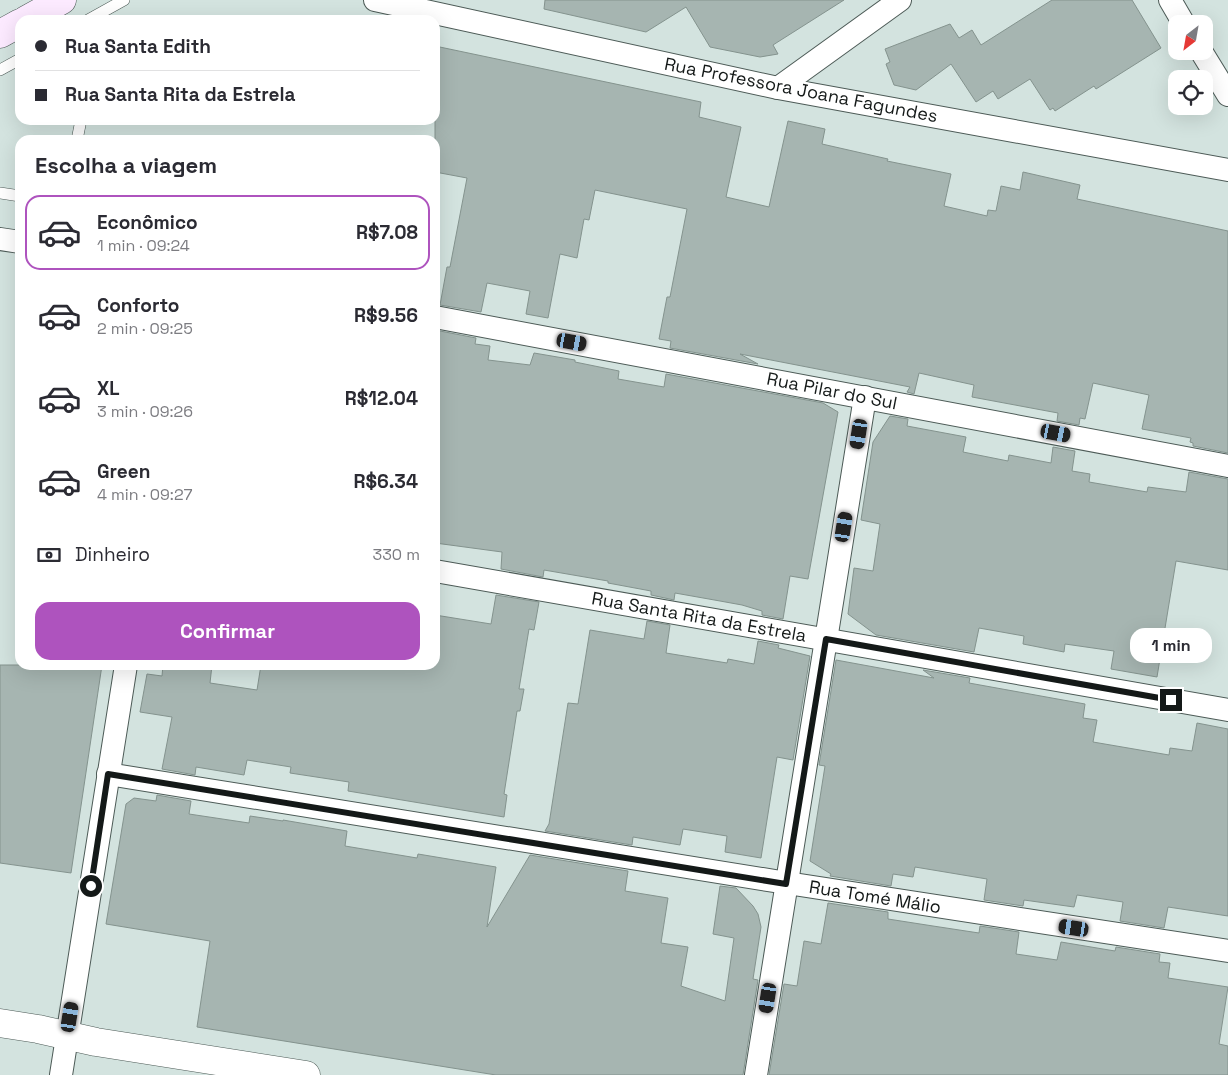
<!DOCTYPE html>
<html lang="pt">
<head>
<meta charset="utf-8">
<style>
  :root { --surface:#fff; --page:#f7f7f7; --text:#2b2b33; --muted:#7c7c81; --line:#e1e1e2; --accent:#ae53be }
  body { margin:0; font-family:"Space Grotesk",sans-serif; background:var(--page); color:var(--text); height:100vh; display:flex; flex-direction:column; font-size:19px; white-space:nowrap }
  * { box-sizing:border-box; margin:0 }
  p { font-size:16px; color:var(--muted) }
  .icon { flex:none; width:28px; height:28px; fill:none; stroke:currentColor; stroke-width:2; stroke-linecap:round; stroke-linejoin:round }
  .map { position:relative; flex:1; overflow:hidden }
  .panel { position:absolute; left:15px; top:135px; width:425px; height:535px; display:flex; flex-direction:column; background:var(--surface); border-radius:15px; box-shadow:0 5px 20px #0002 }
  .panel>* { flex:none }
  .hud { position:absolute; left:15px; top:15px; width:425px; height:110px; border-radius:15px; box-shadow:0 5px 20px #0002; display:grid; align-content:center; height:110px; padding:0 20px; background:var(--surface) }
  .needle { width:32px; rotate:211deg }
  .tools { position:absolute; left:1168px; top:15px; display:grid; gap:10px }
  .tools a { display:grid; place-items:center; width:45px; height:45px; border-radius:10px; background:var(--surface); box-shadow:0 5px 20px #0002; font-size:25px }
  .end { position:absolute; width:22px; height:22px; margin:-11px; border:6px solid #141918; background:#fff; box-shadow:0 0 0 2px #fff }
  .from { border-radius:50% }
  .bubble { position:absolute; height:35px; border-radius:15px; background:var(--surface); box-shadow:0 5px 20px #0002; font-size:16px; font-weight:700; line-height:35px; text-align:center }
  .car { position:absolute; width:15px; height:30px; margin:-15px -8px; border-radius:6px; box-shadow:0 0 4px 1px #0007; background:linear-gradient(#222 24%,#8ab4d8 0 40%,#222 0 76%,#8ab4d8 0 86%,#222 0) }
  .hud b { display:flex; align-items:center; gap:18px; height:48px; font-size:19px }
  .hud b+b { border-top:1px solid var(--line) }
  .hud i { width:12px; height:12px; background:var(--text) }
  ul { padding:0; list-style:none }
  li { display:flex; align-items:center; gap:15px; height:75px; margin:0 10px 8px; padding:0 10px; border:2px solid transparent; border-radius:15px }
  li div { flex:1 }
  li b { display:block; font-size:19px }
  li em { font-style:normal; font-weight:700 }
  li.current { border-color:var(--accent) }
  li>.icon { width:45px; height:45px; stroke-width:1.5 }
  h2 { padding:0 20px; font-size:22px; line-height:60px }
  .pay { display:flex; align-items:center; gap:12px; height:55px; padding:0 20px; font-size:19px }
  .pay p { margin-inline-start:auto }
  .action { display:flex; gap:10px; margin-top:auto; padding:10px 20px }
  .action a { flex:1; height:58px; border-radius:15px; background:var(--accent); color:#fff; font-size:20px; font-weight:700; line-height:58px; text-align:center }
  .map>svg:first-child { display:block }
</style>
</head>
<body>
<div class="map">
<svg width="1228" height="1075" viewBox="0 0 1228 1075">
  <rect width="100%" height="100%" fill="#d3e3df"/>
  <!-- building -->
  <g fill="#a6b5b1" stroke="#84938e">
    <path d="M545,0H844L773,45L778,54L760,57L710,47L686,7L646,32L544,9Z"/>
    <path d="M1052,0H1132L1161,48L1096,89L1094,86L1055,111L1053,108L1050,110L1030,79L998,99L993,91L976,102L951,64L916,90L894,85L886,64L890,62L885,49L950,24L959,38L972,30L981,45Z"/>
    <path d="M435,46L701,102L699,117L741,127L726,197L769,207L788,121L825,129L822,144L888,159L887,161L951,174L944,206L987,216L988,210L996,211L1001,186L1020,190L1023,172L1080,185L1077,199L1228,231V453L1193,446V443L1190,442L1191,438L1142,429L1149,395L1093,383L1085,419L1080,418L1079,425L1057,421L1058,413L972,397L974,385L919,373L914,394L907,392L910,387L740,354L758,364L670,348L671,341L659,339L667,297H670L687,209L595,190L589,220L584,219L577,258L560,254L548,318L526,314L530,291L487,283L481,312L440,305L447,267H450L467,178L435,172Z"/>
    <path d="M435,330L476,338L475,344L490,346L488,360L530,365L534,353L575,360V362L619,371L618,379L664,387L666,374L823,403L838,412L808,579L790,576L783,619L762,615V611L742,605L720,601L675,593L674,600L651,595V591L608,583V581L544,570L543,577L501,569L502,552L435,543Z"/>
    <path d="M890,416L908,419L907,426L966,437L963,452L1008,461L1009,455L1051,463L1053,447L1075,451L1072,471L1090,474L1089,482L1147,492L1148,487L1186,492L1189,472L1228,479V570L1176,561L1157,677L1111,669L1114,651L1065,644L1064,652L1023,644L1024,636L979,628L974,652L876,635L848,614L854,568L873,571L880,524L861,520L873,442Z"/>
    <path d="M496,595L539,602L534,630L529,629L519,689H524L520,711H517L504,794L507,795L504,817L348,791L349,782L290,773L291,767L247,760L244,775L196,767L195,775L162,769L172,717L140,712L147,674L162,676L163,665H212L210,683L257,690L261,665H435V615L491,624Z"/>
    <path d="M647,621L670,625L666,653L727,663L728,659L754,664L758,641L779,645L778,648L810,656L793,760L777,757L761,858L725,852L727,836L683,829L680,845L633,837L632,845L545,831L549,824L568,703L578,704L590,630L644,639Z"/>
    <path d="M836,660L934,678L923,670L970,678L969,683L1085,704L1083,718L1097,720L1093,742L1169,755L1170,748L1192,751L1197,723L1228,729V916L1168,907L1164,928L1120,921L1123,902L1077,895L1074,907L1024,900L1023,906L984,900L987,879L915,867L913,877L893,874L891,886L830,876L831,874L810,861L825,766L819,765Z"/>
    <path d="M0,665H102L71,873L0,863Z"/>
    <path d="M157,795L191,801L189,814L249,823L250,816L283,821V820L347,831L345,846L417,858L418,854L496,867L487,927L530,855L628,871L625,891L668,898L661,943L688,947L681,986L725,1001L734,938L713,934L720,886L736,888L753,906L758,914L761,927L753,979L758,980L743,1075H496L197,1027L210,941L106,924L126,804L134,798L156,801Z"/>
    <path d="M828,903L888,912V919L933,926L979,933L980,926L1019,932L1016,954L1057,960L1061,942L1115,951L1116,947L1160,954L1159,962L1170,963L1168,978L1228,987L1219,1044L1228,1046V1075H769L784,984L797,986L804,941L821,944Z"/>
  </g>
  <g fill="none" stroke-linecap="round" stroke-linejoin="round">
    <defs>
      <g id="service">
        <path d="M88,20L124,0"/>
        <path d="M0,70L20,59"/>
        <path d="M77,140L81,120"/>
        <path d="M0,193L20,196"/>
      </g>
      <g id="minor">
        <path d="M375,0L778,88L1228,170"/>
        <path d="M1170,0L1184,24"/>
        <path d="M1201,51L1228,95"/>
        <path d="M778,88L900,0"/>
        <path d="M0,239L20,242"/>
        <path d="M435,317L1228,466"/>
        <path d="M435,571L1228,710"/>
        <path d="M108,774L787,883L1228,951"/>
        <path d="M61,1075L126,665"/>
        <path d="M756,1075L865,397"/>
      </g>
      <path id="tertiary" d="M0,1023L38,1029L96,1042L306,1075"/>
      <g id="secondary">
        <path d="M26,20L62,0"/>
        <path d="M0,34L20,23"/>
      </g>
    </defs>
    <!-- service casing -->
    <use href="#service" stroke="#4d5b57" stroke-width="12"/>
    <!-- minor casing -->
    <use href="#minor" stroke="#4d5b57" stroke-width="24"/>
    <!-- tertiary casing -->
    <use href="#tertiary" stroke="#4d5b57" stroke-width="29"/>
    <!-- secondary casing -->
    <use href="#secondary" stroke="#4d5b57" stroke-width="29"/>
    <!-- service -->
    <use href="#service" stroke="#fff" stroke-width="11"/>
    <!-- minor -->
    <use href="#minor" stroke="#fff" stroke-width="22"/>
    <!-- tertiary -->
    <use href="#tertiary" stroke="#fff" stroke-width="28"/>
    <!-- secondary -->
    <use href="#secondary" stroke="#fceaff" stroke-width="28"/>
  </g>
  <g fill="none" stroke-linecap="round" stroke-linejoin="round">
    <!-- route -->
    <path stroke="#141918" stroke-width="6" d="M91,886L108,774L786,884L826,639L1171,700"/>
  </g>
  <g text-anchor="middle" stroke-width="4" stroke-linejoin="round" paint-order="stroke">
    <!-- street labels -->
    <g font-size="18" fill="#141918" stroke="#fff">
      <text transform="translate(801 90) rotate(11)" y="6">Rua Professora Joana Fagundes</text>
      <text transform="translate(832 391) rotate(11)" y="6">Rua Pilar do Sul</text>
      <text transform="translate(699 617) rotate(10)" y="6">Rua Santa Rita da Estrela</text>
      <text transform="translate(875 897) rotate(9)" y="6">Rua Tomé Málio</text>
    </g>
  </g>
</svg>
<div class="tools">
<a><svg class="needle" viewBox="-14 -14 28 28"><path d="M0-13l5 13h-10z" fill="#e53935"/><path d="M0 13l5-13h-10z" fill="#7c7c81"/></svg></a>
<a><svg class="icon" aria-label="locate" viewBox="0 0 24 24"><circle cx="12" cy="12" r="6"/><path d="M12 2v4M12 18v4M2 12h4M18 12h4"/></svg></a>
</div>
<i class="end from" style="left:91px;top:886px"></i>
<i class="end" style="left:1171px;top:700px"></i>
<div class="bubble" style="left:1130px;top:628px;width:82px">1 min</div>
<i class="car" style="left:572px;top:342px;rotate:100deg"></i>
<i class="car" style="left:1056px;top:433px;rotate:101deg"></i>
<i class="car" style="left:859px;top:434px;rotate:189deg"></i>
<i class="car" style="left:844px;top:527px;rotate:9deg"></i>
<i class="car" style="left:1074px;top:928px;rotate:279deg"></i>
<i class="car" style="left:768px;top:998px;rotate:189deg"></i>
<i class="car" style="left:70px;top:1017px;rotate:9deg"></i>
<div class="hud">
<b><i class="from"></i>Rua Santa Edith</b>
<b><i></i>Rua Santa Rita da Estrela</b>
</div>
<section class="panel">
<h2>Escolha a viagem</h2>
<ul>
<li class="current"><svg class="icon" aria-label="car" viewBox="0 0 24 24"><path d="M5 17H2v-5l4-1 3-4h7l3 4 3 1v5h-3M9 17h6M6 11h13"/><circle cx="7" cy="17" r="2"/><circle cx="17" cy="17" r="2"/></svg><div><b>Econômico</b><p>1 min · 09:24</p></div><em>R$7.08</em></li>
<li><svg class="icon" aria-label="car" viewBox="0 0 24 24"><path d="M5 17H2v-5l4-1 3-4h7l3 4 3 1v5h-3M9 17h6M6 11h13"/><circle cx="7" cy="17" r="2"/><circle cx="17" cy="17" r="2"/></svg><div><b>Conforto</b><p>2 min · 09:25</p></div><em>R$9.56</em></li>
<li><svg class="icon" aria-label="car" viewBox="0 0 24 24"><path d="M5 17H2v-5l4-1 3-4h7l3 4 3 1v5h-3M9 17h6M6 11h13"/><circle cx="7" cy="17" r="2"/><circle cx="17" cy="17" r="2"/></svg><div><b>XL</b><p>3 min · 09:26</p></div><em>R$12.04</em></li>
<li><svg class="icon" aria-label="car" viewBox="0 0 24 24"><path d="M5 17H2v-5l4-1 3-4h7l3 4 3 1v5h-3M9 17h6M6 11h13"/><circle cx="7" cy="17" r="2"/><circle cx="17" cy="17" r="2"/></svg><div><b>Green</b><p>4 min · 09:27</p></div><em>R$6.34</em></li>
</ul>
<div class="pay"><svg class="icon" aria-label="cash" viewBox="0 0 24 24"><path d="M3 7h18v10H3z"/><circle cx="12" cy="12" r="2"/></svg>Dinheiro<p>330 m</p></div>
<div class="action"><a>Confirmar</a></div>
</section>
</div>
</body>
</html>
